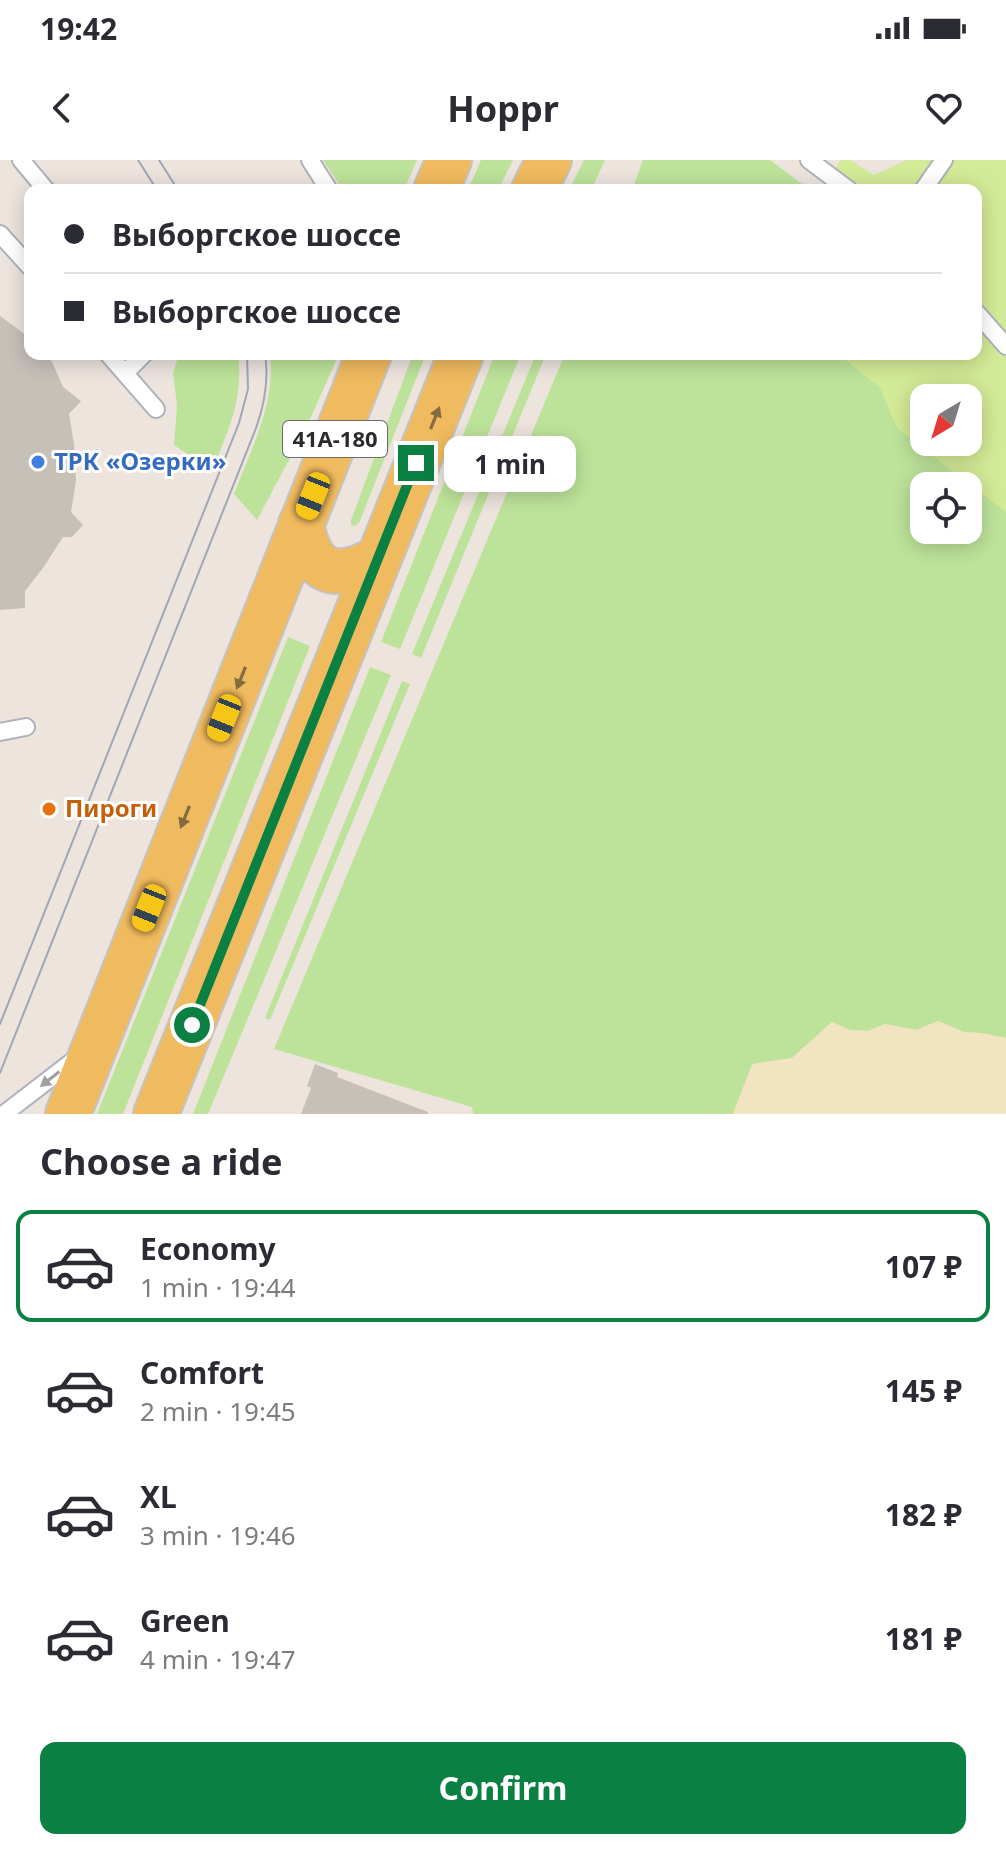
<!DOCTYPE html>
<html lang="en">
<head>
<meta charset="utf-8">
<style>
  :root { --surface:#fff; --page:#f2f2f3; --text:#2b2b33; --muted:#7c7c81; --line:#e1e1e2; --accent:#0b8043 }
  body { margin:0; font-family:"Noto Sans",sans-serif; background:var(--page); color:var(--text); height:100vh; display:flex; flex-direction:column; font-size:30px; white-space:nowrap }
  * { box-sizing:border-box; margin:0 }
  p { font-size:26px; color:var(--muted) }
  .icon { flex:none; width:44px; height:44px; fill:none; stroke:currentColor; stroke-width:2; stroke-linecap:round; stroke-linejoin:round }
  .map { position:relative; height:954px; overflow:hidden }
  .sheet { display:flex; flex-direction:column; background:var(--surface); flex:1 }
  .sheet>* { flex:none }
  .top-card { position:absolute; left:24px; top:24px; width:958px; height:176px; border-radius:16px; box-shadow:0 4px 20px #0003; display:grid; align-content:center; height:176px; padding:0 40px; background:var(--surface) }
  .needle { width:52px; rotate:218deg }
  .buttons { position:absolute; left:910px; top:224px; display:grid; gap:16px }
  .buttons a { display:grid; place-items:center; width:72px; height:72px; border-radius:16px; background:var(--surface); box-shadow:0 4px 20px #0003; font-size:40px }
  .end { position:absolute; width:36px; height:36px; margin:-18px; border:10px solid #0b8043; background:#fff; box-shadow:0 0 0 4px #fff }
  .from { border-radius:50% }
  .bubble { position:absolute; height:56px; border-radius:16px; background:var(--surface); box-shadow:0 4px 20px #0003; font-size:26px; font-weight:700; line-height:56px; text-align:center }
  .car { position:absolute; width:24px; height:48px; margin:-24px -12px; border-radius:10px; box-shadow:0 0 6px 2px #0007; background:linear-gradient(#f5c518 24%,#345 0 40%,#f5c518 0 76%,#345 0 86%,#f5c518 0) }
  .top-card b { display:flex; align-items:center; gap:28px; height:76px; font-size:30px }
  .top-card b+b { border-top:2px solid var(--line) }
  .top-card i { width:20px; height:20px; background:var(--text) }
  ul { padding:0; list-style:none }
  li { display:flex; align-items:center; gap:24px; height:112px; margin:0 16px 12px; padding:0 24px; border:4px solid transparent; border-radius:16px }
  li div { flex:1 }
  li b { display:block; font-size:30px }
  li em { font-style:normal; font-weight:700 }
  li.on { border-color:var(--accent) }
  li>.icon { width:72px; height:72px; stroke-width:1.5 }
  h2 { padding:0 40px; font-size:36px; line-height:96px }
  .button { display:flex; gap:16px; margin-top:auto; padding:16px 40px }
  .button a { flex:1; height:92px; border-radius:16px; background:var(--accent); color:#fff; font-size:32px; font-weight:700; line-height:92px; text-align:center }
  .status { display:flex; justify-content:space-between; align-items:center; height:56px; padding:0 40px; background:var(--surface); direction:ltr }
  .status svg { height:22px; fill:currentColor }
  header { display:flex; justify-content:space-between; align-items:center; height:104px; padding:0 40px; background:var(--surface); font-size:36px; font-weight:700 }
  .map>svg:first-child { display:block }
</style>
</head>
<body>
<div class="status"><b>19:42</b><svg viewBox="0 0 49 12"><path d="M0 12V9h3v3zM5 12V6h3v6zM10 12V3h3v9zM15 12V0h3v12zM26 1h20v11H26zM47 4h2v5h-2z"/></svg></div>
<header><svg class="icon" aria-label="back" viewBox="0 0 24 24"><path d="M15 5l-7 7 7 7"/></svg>Hoppr<svg class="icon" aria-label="heart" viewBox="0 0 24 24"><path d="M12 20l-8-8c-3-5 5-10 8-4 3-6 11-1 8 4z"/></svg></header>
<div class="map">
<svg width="1006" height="954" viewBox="0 0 1006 954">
  <rect width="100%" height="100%" fill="#ede4de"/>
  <!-- green -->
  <g fill="#bde39a" fill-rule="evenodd">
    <path d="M323,0H417L404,30H343Z"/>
    <path d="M481,0H513L498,30H468Z"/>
    <path d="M584,0H605L591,30H569Z"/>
    <path d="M643,0H770L810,30H632Z"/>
    <path d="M179,194H238C244,240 228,270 212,311L174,285L177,245L173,213Z"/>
    <path d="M270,194H339L306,268L257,360L234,334C251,289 276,243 270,194Z"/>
    <path d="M413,194H426L359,363L354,366L351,364V360Z"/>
    <path d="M495,194H521L400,489L381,482Z"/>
    <path d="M536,194H546L421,498L412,494Z"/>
    <path d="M565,194H976L995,197L968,238H924V282L935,297L1006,352V878L980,873L964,872L938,861L916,870L885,864L868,871L850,870L832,862L792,898L753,904L733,954H473L472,947L274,889ZM924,326H968V370H924Z"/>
    <path d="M288,477L310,486L123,954H97Z"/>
    <path d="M370,507L391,515L208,954H193Z"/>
    <path d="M402,521L410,524L270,860L265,858Z"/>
  </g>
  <!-- sand -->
  <path fill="#f2e3c1" d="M938,861L964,872L980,873L1006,878V954H733L752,904L792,898L832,862L850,870L868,871L885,864L916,870Z"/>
  <!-- pitch -->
  <path fill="#d3ea96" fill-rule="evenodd" d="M841,0H850L874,15L907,0H1006V352L897,268L880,228L838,194H976V30H822ZM924,238H968V282H924Z"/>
  <!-- building -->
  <g fill="#c6c0b9">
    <path d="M0,156L30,178V194H44L52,202L63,227L81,241L69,254L74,284L76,321L71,352L83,365L72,377H63L43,408L25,431V448L0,450Z"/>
    <path d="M315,904L338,913L337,917L428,952V954H301L311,928L307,926Z"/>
  </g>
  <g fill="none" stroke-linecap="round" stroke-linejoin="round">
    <defs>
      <g id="lane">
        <path d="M21,0L46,30"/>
        <path d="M310,0L329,30"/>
        <path d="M809,0L849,30"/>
        <path d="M923,30L944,0"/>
        <path d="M0,74L30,107"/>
        <path d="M976,152L1006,186"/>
        <path d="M108,194L156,249"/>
        <path d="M125,213L144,194"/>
        <path d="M0,572L26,567"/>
        <path d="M4,954L78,897"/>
      </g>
      <g id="primary">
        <path d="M436,30L449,0"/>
        <path d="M534,30L549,0"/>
        <path d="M301,364C311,414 334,422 378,399"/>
        <path d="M68,954L369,194"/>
        <path d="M156,954L461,194"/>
      </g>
    </defs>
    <!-- lane casing -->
    <use href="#lane" stroke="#aeb2bb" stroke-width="20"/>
    <!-- primary casing -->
    <use href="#primary" stroke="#c4c4c4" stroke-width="48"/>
    <!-- lane -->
    <use href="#lane" stroke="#fff" stroke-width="16"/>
    <!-- primary -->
    <use href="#primary" stroke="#f0ba5f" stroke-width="44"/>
    <!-- tram -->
    <g stroke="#a0a6b6" stroke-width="2">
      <path d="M138,0L157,30"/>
      <path d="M159,0L178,30"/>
      <path d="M0,864L239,263L248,229L247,194"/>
      <path d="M0,913L256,268C265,243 269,219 265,194"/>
    </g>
  </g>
  <!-- one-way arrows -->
  <defs><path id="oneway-solid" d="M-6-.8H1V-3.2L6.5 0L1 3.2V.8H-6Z" transform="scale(2)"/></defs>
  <g fill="#846b42">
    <use href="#oneway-solid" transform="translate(435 258) rotate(-68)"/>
    <use href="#oneway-solid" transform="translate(241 518) rotate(112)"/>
    <use href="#oneway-solid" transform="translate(185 657) rotate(112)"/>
  </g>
  <use fill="#a0a0a0" href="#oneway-solid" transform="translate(50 919) rotate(142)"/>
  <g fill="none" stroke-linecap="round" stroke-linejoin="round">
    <!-- route -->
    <path stroke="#0b8043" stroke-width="10" d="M192,865L416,303"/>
  </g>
  <!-- markers -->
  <circle fill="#3f7fe0" stroke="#fff" stroke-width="3" cx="38" cy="302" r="8"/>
  <circle fill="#e8710a" stroke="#fff" stroke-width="3" cx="49" cy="649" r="8"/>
  <g text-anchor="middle" stroke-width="6" stroke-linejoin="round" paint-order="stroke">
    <!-- shield labels -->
    <rect fill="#fff" stroke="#6b6b6b" stroke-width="2" x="283" y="261" width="104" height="36" rx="6"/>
    <g font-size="22" font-weight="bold" fill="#2b2b2b">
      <text x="335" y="287">41А-180</text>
    </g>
    <!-- shop labels -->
    <g font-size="24" font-weight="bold" fill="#366cbe" stroke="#fff" text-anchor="start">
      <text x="54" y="310">ТРК «Озерки»</text>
    </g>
    <!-- food labels -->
    <g font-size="24" font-weight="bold" fill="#c56008" stroke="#fff" text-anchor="start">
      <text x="65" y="657">Пироги</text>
    </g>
  </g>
</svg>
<div class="buttons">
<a><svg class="needle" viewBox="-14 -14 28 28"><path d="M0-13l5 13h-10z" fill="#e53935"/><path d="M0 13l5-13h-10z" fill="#7c7c81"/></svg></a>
<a><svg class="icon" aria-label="locate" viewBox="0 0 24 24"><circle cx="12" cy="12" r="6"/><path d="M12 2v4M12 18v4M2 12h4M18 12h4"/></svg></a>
</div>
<i class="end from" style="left:192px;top:865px"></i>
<i class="end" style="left:416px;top:303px"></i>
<div class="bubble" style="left:444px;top:276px;width:132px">1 min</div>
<i class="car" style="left:313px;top:336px;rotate:202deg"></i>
<i class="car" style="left:224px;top:558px;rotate:202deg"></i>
<i class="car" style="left:149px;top:748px;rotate:202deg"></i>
<div class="top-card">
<b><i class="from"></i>Выборгское шоссе</b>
<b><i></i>Выборгское шоссе</b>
</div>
</div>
<section class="sheet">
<h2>Choose a ride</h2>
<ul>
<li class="on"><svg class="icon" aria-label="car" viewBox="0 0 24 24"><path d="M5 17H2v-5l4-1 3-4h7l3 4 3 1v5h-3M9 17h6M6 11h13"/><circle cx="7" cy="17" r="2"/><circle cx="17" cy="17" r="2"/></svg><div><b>Economy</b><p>1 min · 19:44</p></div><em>107 ₽</em></li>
<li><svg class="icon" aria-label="car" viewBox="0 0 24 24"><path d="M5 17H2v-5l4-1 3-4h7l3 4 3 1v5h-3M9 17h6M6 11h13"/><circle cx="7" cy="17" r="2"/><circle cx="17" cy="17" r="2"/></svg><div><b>Comfort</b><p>2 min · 19:45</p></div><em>145 ₽</em></li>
<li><svg class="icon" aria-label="car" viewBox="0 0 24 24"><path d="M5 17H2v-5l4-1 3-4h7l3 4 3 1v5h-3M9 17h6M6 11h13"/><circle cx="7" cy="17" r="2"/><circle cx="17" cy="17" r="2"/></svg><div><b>XL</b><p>3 min · 19:46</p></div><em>182 ₽</em></li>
<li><svg class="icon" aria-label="car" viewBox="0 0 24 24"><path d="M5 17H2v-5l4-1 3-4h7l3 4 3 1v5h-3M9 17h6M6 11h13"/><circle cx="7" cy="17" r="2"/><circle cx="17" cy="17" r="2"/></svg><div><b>Green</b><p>4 min · 19:47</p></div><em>181 ₽</em></li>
</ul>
<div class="button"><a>Confirm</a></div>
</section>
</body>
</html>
